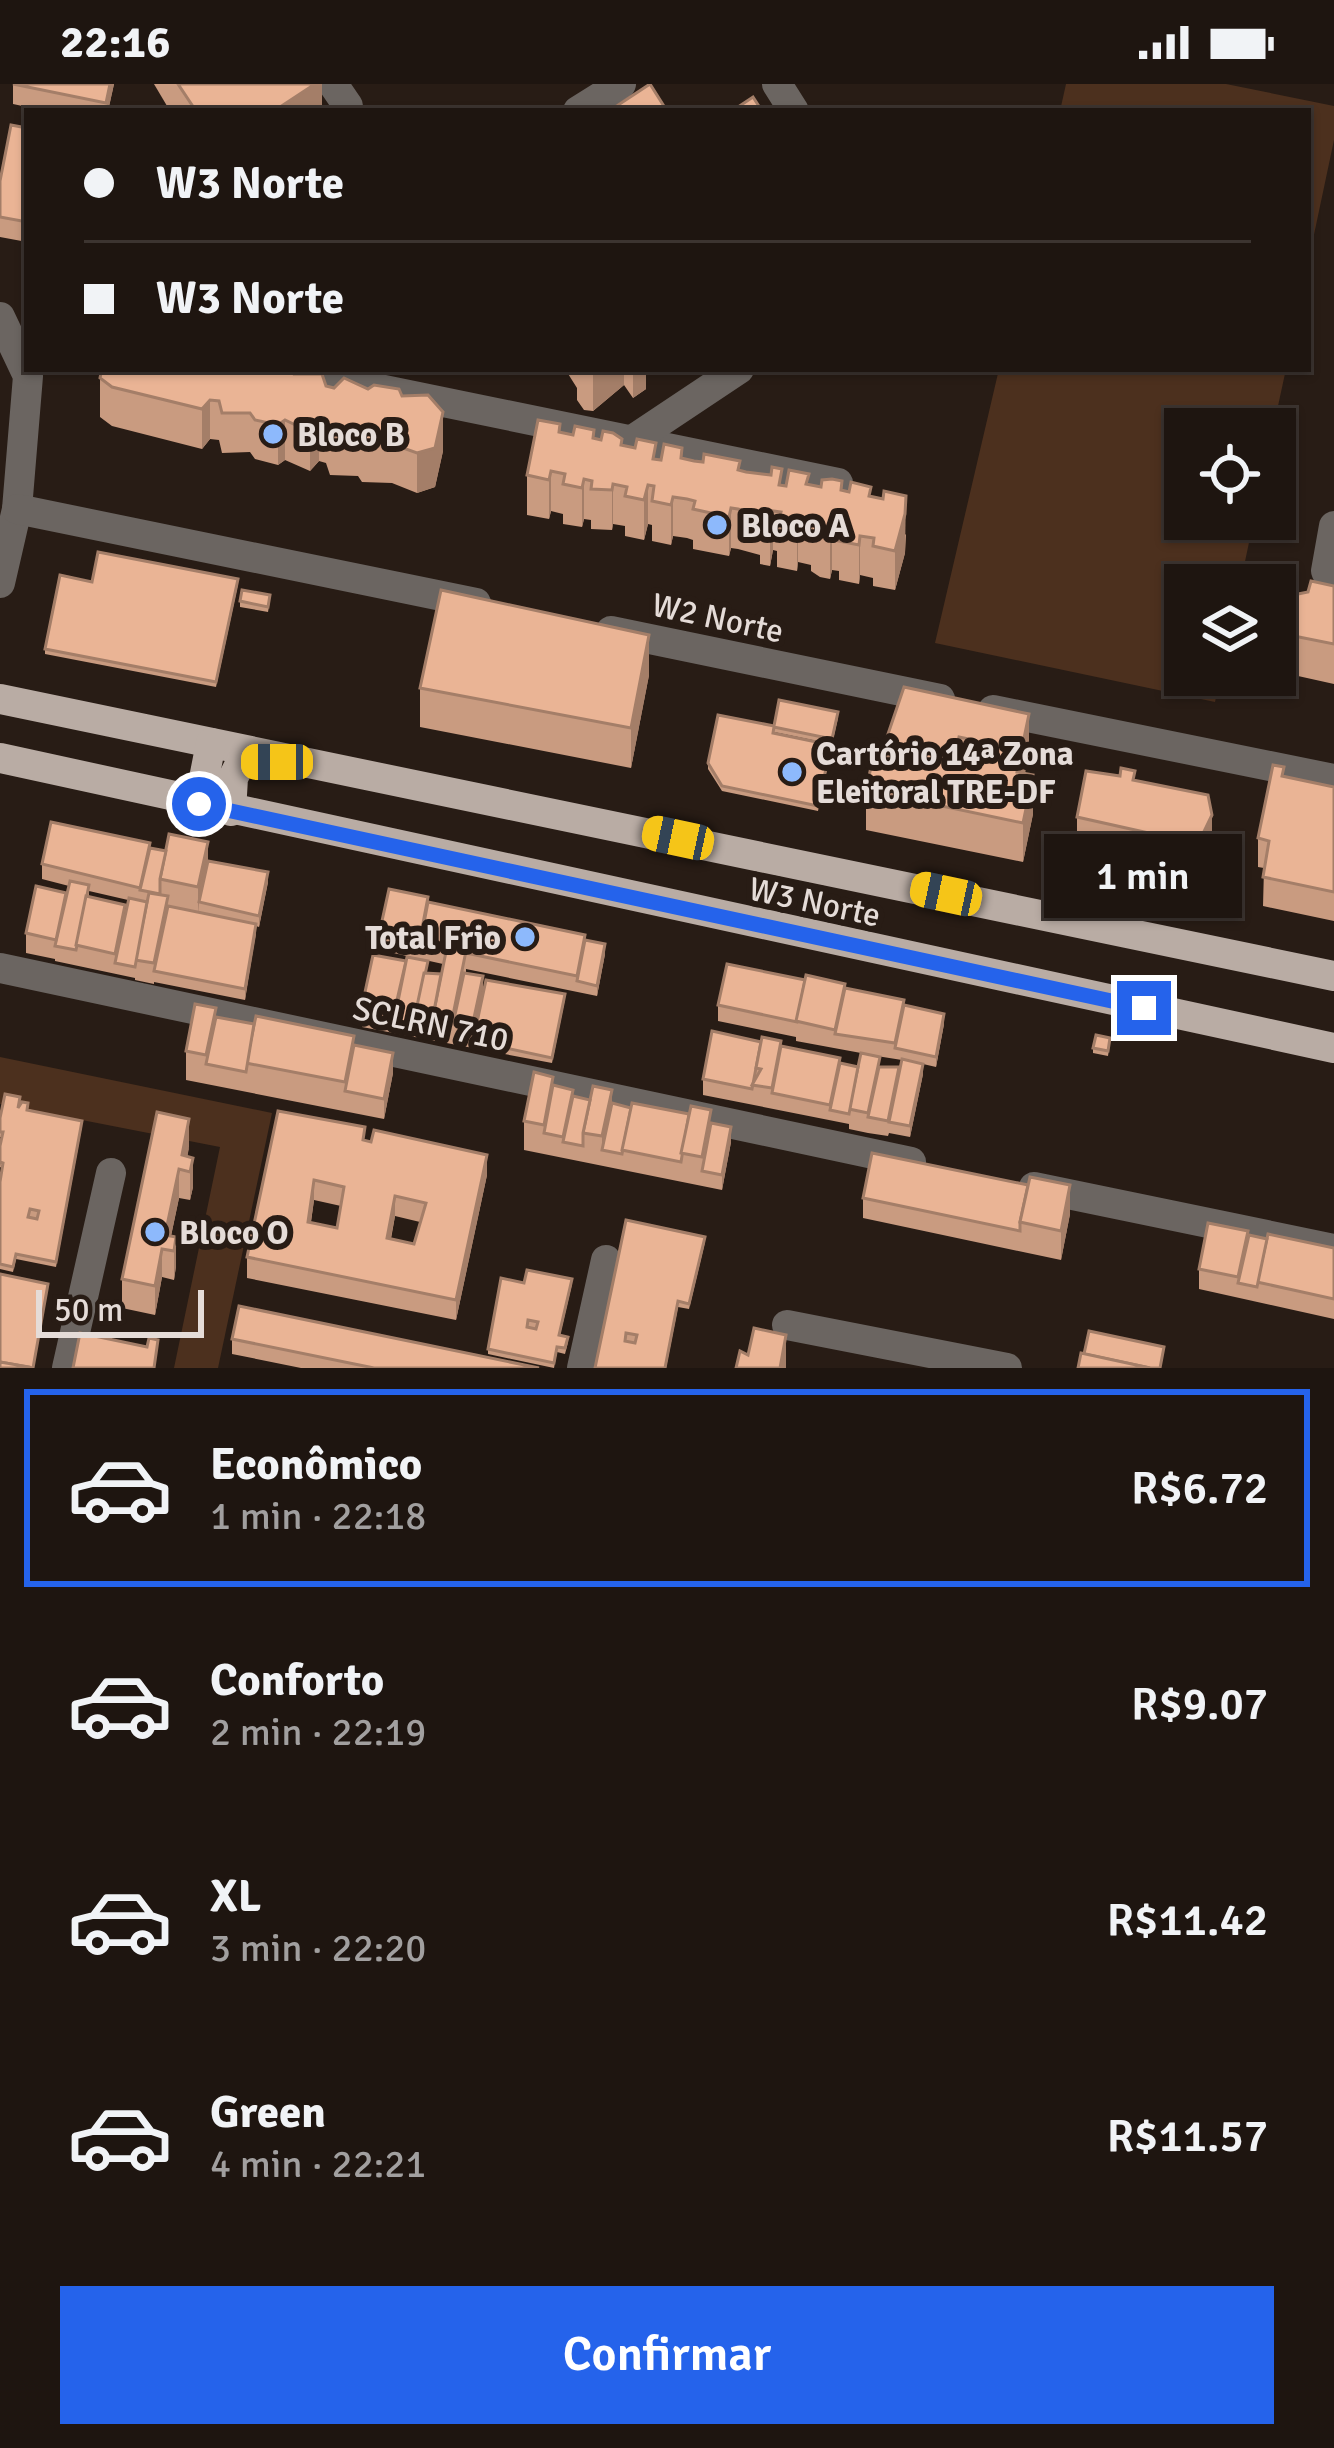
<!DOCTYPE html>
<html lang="pt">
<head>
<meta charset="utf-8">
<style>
  :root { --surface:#1e1510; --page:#261e19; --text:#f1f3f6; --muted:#a19f9f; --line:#3c3430; --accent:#2563eb }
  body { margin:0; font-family:Signika,sans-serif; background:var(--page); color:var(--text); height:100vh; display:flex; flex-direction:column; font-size:45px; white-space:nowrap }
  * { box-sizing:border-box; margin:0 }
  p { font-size:39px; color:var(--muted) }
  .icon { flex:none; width:66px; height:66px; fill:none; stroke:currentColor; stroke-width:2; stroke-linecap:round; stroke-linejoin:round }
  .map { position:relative; height:1284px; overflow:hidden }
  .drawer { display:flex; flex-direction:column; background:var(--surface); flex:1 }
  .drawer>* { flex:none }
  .guide { position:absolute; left:24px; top:24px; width:1287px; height:264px; border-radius:0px; box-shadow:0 3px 9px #0004,0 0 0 3px var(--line); display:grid; align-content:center; height:264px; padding:0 60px; background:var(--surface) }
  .tools { position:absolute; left:1164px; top:324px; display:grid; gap:24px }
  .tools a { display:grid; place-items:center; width:132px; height:132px; border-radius:0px; background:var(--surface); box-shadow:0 3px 9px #0004,0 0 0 3px var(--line); font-size:60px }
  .scale { position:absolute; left:36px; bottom:30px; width:168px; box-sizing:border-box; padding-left:12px; border:6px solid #e5dcd8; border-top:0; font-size:33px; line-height:42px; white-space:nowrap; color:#e5dcd8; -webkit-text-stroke:9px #281c15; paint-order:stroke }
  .end { position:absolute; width:54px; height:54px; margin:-27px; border:15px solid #2563eb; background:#fff; box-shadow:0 0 0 6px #fff }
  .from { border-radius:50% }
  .bubble { position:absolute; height:84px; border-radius:0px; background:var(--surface); box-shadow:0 3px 9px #0004,0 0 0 3px var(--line); font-size:39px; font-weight:600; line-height:84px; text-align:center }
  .car { position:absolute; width:36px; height:72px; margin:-36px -18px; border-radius:15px; box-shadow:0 0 9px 3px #0007; background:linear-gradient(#f5c518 24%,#345 0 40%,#f5c518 0 76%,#345 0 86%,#f5c518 0) }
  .guide b { display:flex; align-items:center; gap:42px; height:114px; font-size:45px }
  .guide b+b { border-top:3px solid var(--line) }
  .guide i { width:30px; height:30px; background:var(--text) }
  ul { padding:21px 0 0; list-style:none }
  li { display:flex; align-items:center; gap:36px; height:198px; margin:0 24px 18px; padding:0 36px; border:6px solid transparent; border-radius:0px }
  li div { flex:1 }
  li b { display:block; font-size:45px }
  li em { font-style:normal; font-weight:600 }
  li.on { border-color:var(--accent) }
  li>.icon { width:108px; height:108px; stroke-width:1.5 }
  .button { display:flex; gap:24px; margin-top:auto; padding:24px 60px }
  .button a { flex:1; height:138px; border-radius:0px; background:var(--accent); color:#fff; font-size:48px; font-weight:600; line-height:138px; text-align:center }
  .status { display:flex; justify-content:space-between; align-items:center; height:84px; padding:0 60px; background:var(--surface); direction:ltr }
  .status svg { height:33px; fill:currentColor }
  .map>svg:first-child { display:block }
</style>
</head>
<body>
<div class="status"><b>22:16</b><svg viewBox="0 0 49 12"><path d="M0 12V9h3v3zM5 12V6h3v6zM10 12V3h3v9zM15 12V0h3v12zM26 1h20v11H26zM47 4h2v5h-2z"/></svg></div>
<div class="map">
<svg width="1334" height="1284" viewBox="0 0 1334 1284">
  <rect width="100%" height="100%" fill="#281c15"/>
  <!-- green -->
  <g fill="#4c301e">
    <path d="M1066,0H1226L1334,22V56L1308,179V27H1060Z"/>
    <path d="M999,285H1286L1273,345H1185V435H1254L1240,501H1185V591H1221L1215,618L935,559Z"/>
    <path d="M0,973L272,1029L218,1284H174L220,1063L0,1020Z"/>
  </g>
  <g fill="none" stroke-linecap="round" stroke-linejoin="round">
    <!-- minor -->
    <g stroke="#6b6561" stroke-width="30">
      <path d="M333,0L348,22"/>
      <path d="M777,0L794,27"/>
      <path d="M578,27L621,0"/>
      <path d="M0,233L28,292L17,425L0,499"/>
      <path d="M282,285L838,399"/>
      <path d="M634,355L739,285"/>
      <path d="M17,425L476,519"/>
      <path d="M1334,442L1326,487L1334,503"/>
      <path d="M611,547L940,615"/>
      <path d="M993,626L1334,695"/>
      <path d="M0,884L911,1078"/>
      <path d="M1034,1103L1334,1165"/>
      <path d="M787,1241L1007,1284"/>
      <path d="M67,1284L111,1089"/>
      <path d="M582,1284L606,1176"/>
    </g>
    <!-- major -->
    <g stroke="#b9aca4" stroke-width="30">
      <path d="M0,615L1334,892"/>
      <path d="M0,674L1334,964"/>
      <path d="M199,720L211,659"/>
      <path d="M231,727L233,694L241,678H271"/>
    </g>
  </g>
  <!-- wall -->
  <g fill="#c99b80" fill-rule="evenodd">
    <path d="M13,0H114L108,27H46L13,20Z"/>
    <path d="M154,0H322V27H170Z"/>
    <path d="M27,44V158L0,153V97Z"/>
    <path d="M565,285H653L646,288V305L633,314L624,301L593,327L584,326L577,316V304Z"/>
    <path d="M294,290L326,302L443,367L435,403L417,409L392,399L362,398L358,392L330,391L326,379L319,377L310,387L285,376L278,381L255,375L250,368L222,369L219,356L210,355L202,365L112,342L100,333V294Z"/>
    <path d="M560,349L622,362L656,376L682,374L740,386L782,401L809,400L871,413L906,451L905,469L895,506L873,502V494L860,491L859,500L839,496V487L832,486L830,495L820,493L811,487V481L798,478L797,487L777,483V467L773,466L770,482L760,480V471L738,465L731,464L729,472L693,465V456L687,454L673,452L671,461L652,457V441L648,440L644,456L625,452V442L613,440L612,446L591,445V436L584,435L582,443L563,440V430L551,427L549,435L527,431V391Z"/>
    <path d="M92,498L238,500L216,603L45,570V565Z"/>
    <path d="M1334,502V600L1289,590V551Z"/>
    <path d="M270,516L268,528L240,523V517Z"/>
    <path d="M649,591L631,684L420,643V604Z"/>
    <path d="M904,603L1029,669L1025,689L1033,730L1023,778L866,746V706L887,672V653Z"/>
    <path d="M838,634L832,660L774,648V650L831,666L818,727L722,707L708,685V679L774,642Z"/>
    <path d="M1284,693L1334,703V837L1263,822L1264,784L1258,783V754Z"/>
    <path d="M1135,696L1212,760L1198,788L1077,762V733Z"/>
    <path d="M150,764L208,777L268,798L259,843L256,842L245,916L154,898V900L135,896V894L55,877V875L26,869V849L66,809L69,802L42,795V780ZM89,807L128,816L125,830L89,813Z"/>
    <path d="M428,818L585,856L605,870L597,912L466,885V889L483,910L565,915L552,979L362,943V922L427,889L441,890L443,880L380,866V846Z"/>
    <path d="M845,904L904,921L944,940L936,983L923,980V990L910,1053L889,1049L888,1052L868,1049L849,1045V1040L703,1011V995L712,947L781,962L858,983L861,969L796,957V953L718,937V921ZM864,970L902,976L899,989L880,983Z"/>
    <path d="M216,933L354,961L393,989L384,1035L186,996V967Z"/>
    <path d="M1110,959L1108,972L1093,969V964Z"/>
    <path d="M553,1001L573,1012L711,1039L731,1058L722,1106L524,1066V1037Z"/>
    <path d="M19,1022L82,1042L56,1183L16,1175L13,1188L0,1185V1098L2,1084L0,1083L2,1053H0V1034Z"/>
    <path d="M278,1027L365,1057L487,1091L456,1236L247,1194V1173ZM314,1116L341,1122L337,1144L311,1138ZM395,1132L420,1138L414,1160L391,1155Z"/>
    <path d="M189,1063L187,1073L193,1103L190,1116L179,1114L171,1152L176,1153V1182L174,1196L162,1193L155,1231L122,1224V1195Z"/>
    <path d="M1028,1101L1070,1130L1061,1176L863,1134V1114Z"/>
    <path d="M1248,1152L1334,1164V1235L1199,1205V1185Z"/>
    <path d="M705,1158L689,1225L678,1223L666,1284H595Z"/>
    <path d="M524,1199L572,1200L560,1251L568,1258L565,1270L557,1268L554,1284L488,1270V1265Z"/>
    <path d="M232,1255L539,1284H301L232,1270Z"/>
  </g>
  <!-- shaded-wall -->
  <g fill="#a47e68">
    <path d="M110,0H114L108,27H106Z"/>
    <path d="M315,0H322V27H274Z"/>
    <path d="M596,285H624V301L593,327V287Z"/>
    <path d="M633,285H653L646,288V305L633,314Z"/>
    <path d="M210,316V355L202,365V325Z"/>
    <path d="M443,328V367L435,403L417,409V369Z"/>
    <path d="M285,336V376L278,381V341Z"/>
    <path d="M319,338V377L310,387V348Z"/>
    <path d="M551,387V427L549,435V396Z"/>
    <path d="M584,395V435L582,443V404Z"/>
    <path d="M613,400V440L612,446V406Z"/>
    <path d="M648,401V440L644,456V416Z"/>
    <path d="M906,412L905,469L895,506V467Z"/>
    <path d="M673,413V452L671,461V421Z"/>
    <path d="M731,424V464L729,472V433Z"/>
    <path d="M773,427V466L770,482V442Z"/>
    <path d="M798,438V478L797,487V447Z"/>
    <path d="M832,447V486L830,495V455Z"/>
    <path d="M860,452V491L859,500V461Z"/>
    <path d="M649,551V591L631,684V644Z"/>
    <path d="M1029,630V669L1017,727V688Z"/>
    <path d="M959,653V693L953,680Z"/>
    <path d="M1033,691V730L1023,778V739Z"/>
    <path d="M1212,731V760L1198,788V760Z"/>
    <path d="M208,758V787L199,818L198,832V803Z"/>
    <path d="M268,788V798L259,843V832Z"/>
    <path d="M256,840V851L245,916V905Z"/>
    <path d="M605,860V870L597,912V902Z"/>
    <path d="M483,892V913L472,963V943Z"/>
    <path d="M944,930V940L936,983V973Z"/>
    <path d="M393,969V989L384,1035V1015Z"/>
    <path d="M923,980V990L910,1053V1042Z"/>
    <path d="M612,1006V1035L602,1066V1052Z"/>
    <path d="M189,1035V1063L185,1087L182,1071Z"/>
    <path d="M731,1043V1058L722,1106V1091Z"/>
    <path d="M487,1071V1091L456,1236V1216Z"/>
    <path d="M193,1074V1103L190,1116V1088Z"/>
    <path d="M179,1085V1114L168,1166L165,1151Z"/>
    <path d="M314,1096V1116L308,1158V1138Z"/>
    <path d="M1070,1101V1130L1061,1176V1147Z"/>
    <path d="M395,1112V1132L387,1174V1154Z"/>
    <path d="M176,1153V1182L174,1196V1167Z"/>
    <path d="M162,1165V1193L155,1231V1202Z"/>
    <path d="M786,1251V1284H780Z"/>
  </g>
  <!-- building -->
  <g fill="#eab495" stroke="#a47e68" stroke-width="3" fill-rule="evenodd">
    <path d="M13,0H110L106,19Z"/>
    <path d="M178,0H315L274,27H196Z"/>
    <path d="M650,0L667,27H609Z"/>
    <path d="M753,13L762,27H732Z"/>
    <path d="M11,41L27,44V138L0,133V97Z"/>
    <path d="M102,285H292L294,290H322L326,302L334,304L344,294L368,305L374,301L399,305L402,312L428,311L443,328L435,364L417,369L392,360L362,359L358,352H330L326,339L319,338L310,348L285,336L278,341L255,336L250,329H222L219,317L210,316L202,325L112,303L100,294Z"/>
    <path d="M538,336L560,340L559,348L573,351L575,342L594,346L593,354L601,356L603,347L613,349L622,355L621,361L635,364L637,355L656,359L653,375L661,376L664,360L682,364L681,374L694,377L703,378L704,370L740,377L738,386L746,388L771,391L772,383L782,385L779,401L786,402L789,386L809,390L806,400L821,403L822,396L832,395L842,397L841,406L849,408L851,398L871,403L869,412L883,415L884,407L906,412L905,430L895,467L873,462L874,454L860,452L859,461L839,457L841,448L832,447L830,455L820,453L811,448L812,441L798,438L797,447L777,444L781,428L773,427L770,442L760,440L762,432L738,425L731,424L729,433L693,425L695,417L687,415L673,413L671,421L652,417L654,402L648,401L644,416L625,412L627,403L613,400L612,406L591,405L592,397L584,395L582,404L563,400L565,390L551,387L549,396L527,391Z"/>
    <path d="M98,468L238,495L216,598L45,565L60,491L92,498Z"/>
    <path d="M1311,497L1334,502V560L1289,551L1293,511L1308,508Z"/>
    <path d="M242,506L270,511L268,523L240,517Z"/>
    <path d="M441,506L649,551L631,644L420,604Z"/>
    <path d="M904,603L1029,630L1017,688L1033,691L1023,739L866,706L874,669L889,673L887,653ZM959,653L973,656L968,682L953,680Z"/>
    <path d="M779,616L838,628L832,655L774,643L773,649L831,661L818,722L722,702L708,679L718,631L774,642Z"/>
    <path d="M1273,681L1284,683L1282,692L1334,703V808L1263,793L1269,757L1258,754Z"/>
    <path d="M1121,684L1135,687L1133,696L1208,711L1212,731L1198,760L1077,733L1086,687L1120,692Z"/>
    <path d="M51,738L150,759L140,804L42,780Z"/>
    <path d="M169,750L208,758L198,803L160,795Z"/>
    <path d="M150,764L166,767L160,795V810L140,806Z"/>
    <path d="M208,777L268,788L259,832L199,818Z"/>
    <path d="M70,797L89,801L76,866L55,862Z"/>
    <path d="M36,802L66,809L56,856L26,849Z"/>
    <path d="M389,805L428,813L420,855L380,846Z"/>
    <path d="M149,809L168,812L154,879L135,876Z"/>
    <path d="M86,812L125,821L115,870L76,861Z"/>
    <path d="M129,814L147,818L135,883L115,879Z"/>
    <path d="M428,818L585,851L577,892L466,869V867L447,863L446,865L420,860Z"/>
    <path d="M168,822L256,840L245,905L154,887Z"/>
    <path d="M585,856L605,860L597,902L577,897Z"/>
    <path d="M447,863L466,867L453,931L434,927Z"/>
    <path d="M373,871L406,877L394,929L362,922Z"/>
    <path d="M407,873L428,877L414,941L394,937Z"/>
    <path d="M727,880L805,896L797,938L718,921Z"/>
    <path d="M424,889L441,890L434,927V940L414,936Z"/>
    <path d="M464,889L483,892L472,943L453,940Z"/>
    <path d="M806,891L845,900L835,946L796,937Z"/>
    <path d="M486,896L565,910L552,974L473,957Z"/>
    <path d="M845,904L904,916L895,959L835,950Z"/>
    <path d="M195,920L216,924L206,971L186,967Z"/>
    <path d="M904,921L944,930L936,973L895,964Z"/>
    <path d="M256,932L354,952L345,998L246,979Z"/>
    <path d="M216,933L254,940L246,988L206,980Z"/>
    <path d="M712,947L761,958L752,1005L703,995Z"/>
    <path d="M1096,951L1110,954L1108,967L1093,964Z"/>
    <path d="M762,953L781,957L772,1004L752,1001L761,985L756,984Z"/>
    <path d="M354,961L393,969L384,1015L345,1007Z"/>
    <path d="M781,962L840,974L830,1021L772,1009Z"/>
    <path d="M861,969L880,973L868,1029L849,1025Z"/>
    <path d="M902,975L923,980L910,1042L889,1038Z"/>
    <path d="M840,979L858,983L849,1030L830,1026Z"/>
    <path d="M879,983H899L888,1037L868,1033Z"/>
    <path d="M534,988L553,993L544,1041L524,1037Z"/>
    <path d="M553,1001L573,1006L563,1053L544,1049Z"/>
    <path d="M593,1002L612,1006L602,1052L583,1049Z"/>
    <path d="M5,1010L20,1013L18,1024L22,1018L28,1019L27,1026L82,1037L56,1178L16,1170L13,1183L0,1180V1098L3,1079L0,1078V1062L3,1048H0V1034ZM30,1125L39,1127L37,1135L28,1133Z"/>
    <path d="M573,1012L590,1016L583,1049V1062L563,1058Z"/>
    <path d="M612,1019L631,1024L622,1070L602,1066Z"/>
    <path d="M632,1019L689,1030L681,1078L622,1066Z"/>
    <path d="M691,1022L711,1026L702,1073L681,1069Z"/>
    <path d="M278,1027L365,1043L363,1056L371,1058L374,1046L487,1071L456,1216L247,1173ZM314,1096L344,1103L337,1144L308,1138ZM395,1112L426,1119L414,1160L387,1154Z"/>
    <path d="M157,1028L189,1035L182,1071L193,1074L190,1088L179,1085L165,1151L176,1153L174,1167L162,1165L155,1202L122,1195Z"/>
    <path d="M711,1039L731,1043L722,1091L702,1087Z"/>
    <path d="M872,1069L1028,1101L1020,1138V1147L863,1114Z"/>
    <path d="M1030,1093L1070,1101L1061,1147L1020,1138Z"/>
    <path d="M626,1136L705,1153L689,1220L678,1217L665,1284H595ZM626,1249L637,1251L635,1259L625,1257Z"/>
    <path d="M1208,1139L1248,1147L1238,1193L1199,1185Z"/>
    <path d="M1268,1150L1334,1164V1215L1257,1198Z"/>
    <path d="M1249,1151L1267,1155L1257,1203L1238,1199Z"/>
    <path d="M527,1186L572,1195L559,1251L568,1253L565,1264L557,1263L554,1279L488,1265L501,1194L524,1199ZM528,1236L538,1238L536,1245L527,1243Z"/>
    <path d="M0,1190L48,1200L33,1284L0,1278Z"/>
    <path d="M239,1222L539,1284H374L232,1255Z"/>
    <path d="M754,1244L786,1251L780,1284H736L740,1267L748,1271Z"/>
    <path d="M1089,1247L1164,1263L1160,1284H1150L1084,1270Z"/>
    <path d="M80,1249L147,1263L149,1254L158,1256L154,1284H73Z"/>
    <path d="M1081,1269L1150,1284H1078Z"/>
    <path d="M0,1278L29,1283V1284H0Z"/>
  </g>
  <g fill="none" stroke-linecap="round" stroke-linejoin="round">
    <!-- route -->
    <path stroke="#2563eb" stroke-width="15" d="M199,720L1144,924"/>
  </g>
  <!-- markers -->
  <g fill="#8db9fc" stroke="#281c15" stroke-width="4.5">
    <circle cx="273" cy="350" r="12"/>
    <circle cx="717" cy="441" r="12"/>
    <circle cx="792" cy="688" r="12"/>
    <circle cx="525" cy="853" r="12"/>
    <circle cx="155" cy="1148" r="12"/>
  </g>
  <g text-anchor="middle" stroke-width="12" stroke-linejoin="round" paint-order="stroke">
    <!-- poi labels -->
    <g font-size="33" font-weight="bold" fill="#e5dcd8" stroke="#281c15" text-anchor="start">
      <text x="297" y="362">Bloco B</text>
      <text x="741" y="453">Bloco A</text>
      <text x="816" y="681">Cartório 14ª Zona<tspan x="816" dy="38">Eleitoral TRE-DF</tspan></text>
      <text x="501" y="865" text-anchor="end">Total Frio</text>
      <text x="179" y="1160">Bloco O</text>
    </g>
    <!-- street labels -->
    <g font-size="33" fill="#e5dcd8" stroke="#281c15">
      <text transform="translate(718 533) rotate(12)" y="12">W2 Norte</text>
      <text transform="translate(815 817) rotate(12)" y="12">W3 Norte</text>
      <text transform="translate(431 939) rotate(12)" y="12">SCLRN 710</text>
    </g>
  </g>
</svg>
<div class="tools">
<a><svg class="icon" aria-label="locate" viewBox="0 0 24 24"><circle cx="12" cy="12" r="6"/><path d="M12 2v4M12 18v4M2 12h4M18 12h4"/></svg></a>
<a><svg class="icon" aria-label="layers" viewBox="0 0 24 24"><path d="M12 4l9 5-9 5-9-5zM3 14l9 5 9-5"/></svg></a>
</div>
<div class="scale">50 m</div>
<i class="end from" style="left:199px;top:720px"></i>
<i class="end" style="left:1144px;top:924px"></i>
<div class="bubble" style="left:1044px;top:750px;width:198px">1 min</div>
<i class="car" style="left:277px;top:678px;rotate:270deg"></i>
<i class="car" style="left:678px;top:754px;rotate:282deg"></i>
<i class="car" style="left:946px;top:810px;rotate:282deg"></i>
<div class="guide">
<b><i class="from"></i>W3 Norte</b>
<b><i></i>W3 Norte</b>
</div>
</div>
<section class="drawer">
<ul>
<li class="on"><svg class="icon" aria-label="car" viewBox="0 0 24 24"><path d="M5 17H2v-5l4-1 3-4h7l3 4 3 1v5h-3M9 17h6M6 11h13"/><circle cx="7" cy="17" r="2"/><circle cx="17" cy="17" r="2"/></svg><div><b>Econômico</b><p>1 min · 22:18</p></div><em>R$6.72</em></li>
<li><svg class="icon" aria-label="car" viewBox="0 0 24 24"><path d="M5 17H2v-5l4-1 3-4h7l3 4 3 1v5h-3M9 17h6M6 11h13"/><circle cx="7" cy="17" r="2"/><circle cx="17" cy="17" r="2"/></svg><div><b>Conforto</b><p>2 min · 22:19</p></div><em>R$9.07</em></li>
<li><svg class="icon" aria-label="car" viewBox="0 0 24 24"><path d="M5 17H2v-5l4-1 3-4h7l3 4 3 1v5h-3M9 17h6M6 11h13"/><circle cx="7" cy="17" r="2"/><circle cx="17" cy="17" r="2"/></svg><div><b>XL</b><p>3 min · 22:20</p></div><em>R$11.42</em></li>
<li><svg class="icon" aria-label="car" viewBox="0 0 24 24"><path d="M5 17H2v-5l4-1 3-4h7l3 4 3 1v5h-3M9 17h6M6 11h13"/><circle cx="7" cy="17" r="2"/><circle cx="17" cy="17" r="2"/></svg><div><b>Green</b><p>4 min · 22:21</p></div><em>R$11.57</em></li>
</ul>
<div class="button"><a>Confirmar</a></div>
</section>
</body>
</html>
